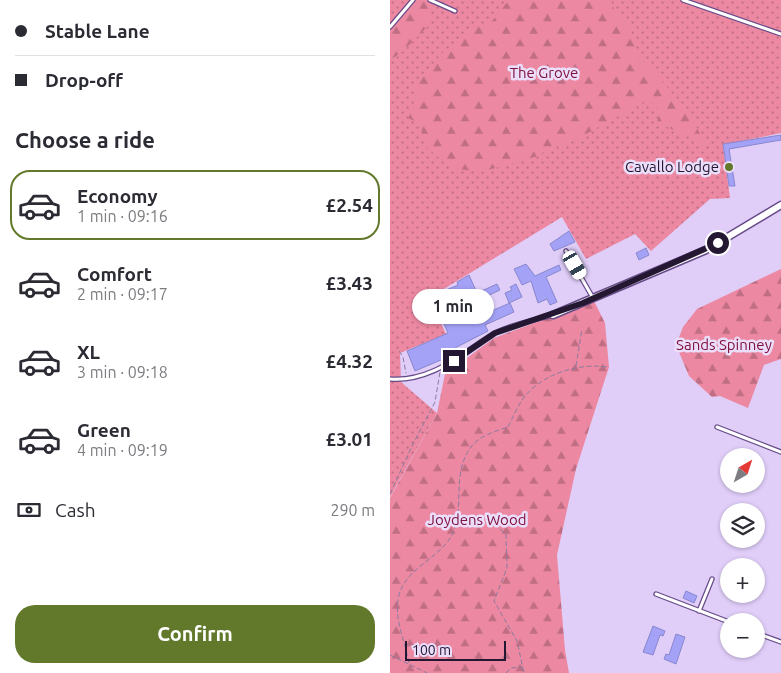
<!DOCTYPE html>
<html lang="en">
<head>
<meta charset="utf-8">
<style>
  :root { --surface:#fff; --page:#f2f2f3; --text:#2b2b33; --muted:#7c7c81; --line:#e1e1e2; --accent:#62792b }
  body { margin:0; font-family:Ubuntu,sans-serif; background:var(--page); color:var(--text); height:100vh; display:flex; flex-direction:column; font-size:19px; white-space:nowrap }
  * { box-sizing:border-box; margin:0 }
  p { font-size:16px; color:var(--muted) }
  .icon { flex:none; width:28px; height:28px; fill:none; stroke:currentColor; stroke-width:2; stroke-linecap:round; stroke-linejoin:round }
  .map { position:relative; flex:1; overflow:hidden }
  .details { display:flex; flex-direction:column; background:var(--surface); width:390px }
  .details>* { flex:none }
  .top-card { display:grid; align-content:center; height:110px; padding:0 15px; background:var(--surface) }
  .needle { width:32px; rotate:39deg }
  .fabs { position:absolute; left:330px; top:448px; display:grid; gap:10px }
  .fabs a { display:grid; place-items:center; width:45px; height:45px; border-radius:50%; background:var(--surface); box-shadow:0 1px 4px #0004; font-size:25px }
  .scale { position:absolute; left:15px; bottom:12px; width:101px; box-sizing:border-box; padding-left:5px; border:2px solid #231731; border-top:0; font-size:14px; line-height:18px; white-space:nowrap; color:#231731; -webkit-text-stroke:4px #eadefb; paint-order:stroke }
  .end { position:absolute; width:22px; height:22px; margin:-11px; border:6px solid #231731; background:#fff; box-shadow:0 0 0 2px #fff }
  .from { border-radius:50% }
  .bubble { position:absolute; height:35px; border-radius:18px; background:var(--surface); box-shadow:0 1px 4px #0004; font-size:16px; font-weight:700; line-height:35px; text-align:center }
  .car { position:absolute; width:15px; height:30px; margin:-15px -8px; border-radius:6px; box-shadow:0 0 4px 1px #0007; background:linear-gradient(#fff 24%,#345 0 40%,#fff 0 76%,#345 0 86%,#fff 0) }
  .top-card b { display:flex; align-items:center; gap:18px; height:48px; font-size:19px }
  .top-card b+b { border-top:1px solid var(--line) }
  .top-card i { width:12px; height:12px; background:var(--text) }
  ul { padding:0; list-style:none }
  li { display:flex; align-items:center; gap:15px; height:70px; margin:0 10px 8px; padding:0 5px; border:2px solid transparent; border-radius:20px }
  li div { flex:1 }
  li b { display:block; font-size:19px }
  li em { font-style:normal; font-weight:700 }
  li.active { border-color:var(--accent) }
  li>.icon { width:45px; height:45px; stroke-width:1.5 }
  h2 { padding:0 15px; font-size:22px; line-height:60px }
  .pay { display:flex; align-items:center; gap:12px; height:55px; padding:0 15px; font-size:19px }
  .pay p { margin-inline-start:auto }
  .primary-button { display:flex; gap:10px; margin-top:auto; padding:10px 15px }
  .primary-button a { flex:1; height:58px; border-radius:20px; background:var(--accent); color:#fff; font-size:20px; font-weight:700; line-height:58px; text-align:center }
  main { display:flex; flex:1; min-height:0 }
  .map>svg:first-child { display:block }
</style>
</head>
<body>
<main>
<section class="details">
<div class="top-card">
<b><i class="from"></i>Stable Lane</b>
<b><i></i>Drop-off</b>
</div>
<h2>Choose a ride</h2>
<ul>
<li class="active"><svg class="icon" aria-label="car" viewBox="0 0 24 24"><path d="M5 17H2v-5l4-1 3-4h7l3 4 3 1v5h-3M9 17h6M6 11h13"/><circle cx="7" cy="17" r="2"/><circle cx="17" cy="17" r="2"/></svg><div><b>Economy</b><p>1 min · 09:16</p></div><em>£2.54</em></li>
<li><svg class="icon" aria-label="car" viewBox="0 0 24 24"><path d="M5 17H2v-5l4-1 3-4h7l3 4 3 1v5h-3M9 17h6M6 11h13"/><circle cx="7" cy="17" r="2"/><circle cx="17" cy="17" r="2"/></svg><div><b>Comfort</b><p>2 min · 09:17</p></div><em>£3.43</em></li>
<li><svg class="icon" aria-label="car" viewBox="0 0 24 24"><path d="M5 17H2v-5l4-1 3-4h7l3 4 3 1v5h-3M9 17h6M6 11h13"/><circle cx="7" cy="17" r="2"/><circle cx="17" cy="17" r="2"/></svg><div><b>XL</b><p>3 min · 09:18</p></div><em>£4.32</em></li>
<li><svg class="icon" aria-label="car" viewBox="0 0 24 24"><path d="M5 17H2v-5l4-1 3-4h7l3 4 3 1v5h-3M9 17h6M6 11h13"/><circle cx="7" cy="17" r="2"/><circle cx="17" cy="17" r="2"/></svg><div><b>Green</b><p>4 min · 09:19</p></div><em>£3.01</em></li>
</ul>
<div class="pay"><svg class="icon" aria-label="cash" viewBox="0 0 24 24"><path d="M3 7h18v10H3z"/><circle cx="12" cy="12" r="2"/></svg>Cash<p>290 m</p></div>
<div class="primary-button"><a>Confirm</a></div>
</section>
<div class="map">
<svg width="391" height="673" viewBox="0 0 391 673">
  <defs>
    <pattern id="grass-dots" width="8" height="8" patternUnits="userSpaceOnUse" patternTransform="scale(1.25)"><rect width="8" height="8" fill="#ec88a1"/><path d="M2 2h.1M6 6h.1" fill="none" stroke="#bf6e84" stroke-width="1.8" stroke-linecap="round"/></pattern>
    <pattern id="forest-firs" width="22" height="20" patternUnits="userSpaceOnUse" patternTransform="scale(1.25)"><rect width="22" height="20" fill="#ec88a1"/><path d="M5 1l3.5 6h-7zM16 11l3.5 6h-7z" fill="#bf6e84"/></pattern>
  </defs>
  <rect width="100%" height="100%" fill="#e0cef9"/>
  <!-- grass -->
  <path fill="url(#grass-dots)" d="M0,0H391V133L333,145L340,198L320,199L261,251L245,234L196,259L172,217L39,298L56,334L10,353L11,382L47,413L0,497Z"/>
  <!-- forest -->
  <g fill="url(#forest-firs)">
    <path d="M27,0H36L42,8L39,25L12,52L0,60V32Z"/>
    <path d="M119,0H221L225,13C244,23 242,38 248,55C251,62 260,67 264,72C283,94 305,118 315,145L267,122L270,111L261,102L252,103L187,139L155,151L148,156L91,172L62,168L37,148L29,123L18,118L25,104V87L53,52L88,26L99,25Z"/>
    <path d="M391,269V359L374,365L358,408L330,396L322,397L299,376L286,345L293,327L307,309Z"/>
    <path d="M204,301L215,323L219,367L186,469L167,555L175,650L179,673H0V498L47,413L55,374L104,338Z"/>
  </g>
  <!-- building -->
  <g fill="#a4a2f7" stroke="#8887cc">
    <path d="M391,135V140L339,149L345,186H339L333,144Z"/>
    <path d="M179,231L185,242L164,251L160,244Z"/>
    <path d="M256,248L259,255L249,260L246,253Z"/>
    <path d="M136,264L145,276L169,265L171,270L156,277L167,302L160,305L157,299L148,303L141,281L132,285L124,269Z"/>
    <path d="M79,275L87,293L107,284L110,290L93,298L99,312L120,303L124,312L95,325L98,331L63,349L65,354L25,371L17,351L58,333L42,296L68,285L67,282Z"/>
    <path d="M126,284L132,297L119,303L115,293L122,290L120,287Z"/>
    <path d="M296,591L307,596L304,603L293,598Z"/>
    <path d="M263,626L275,631L273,636L270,635L263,655L253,652Z"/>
    <path d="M286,634L295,637L286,664L274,659L276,654L279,655Z"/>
  </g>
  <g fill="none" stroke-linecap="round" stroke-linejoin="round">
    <defs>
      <g id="lane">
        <path d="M40,0L65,11"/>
        <path d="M293,0L391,34"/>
        <path d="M0,27L23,0"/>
        <path d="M176,251L203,298"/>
        <path d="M0,379C42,382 70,354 103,334C118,325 145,320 162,315"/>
        <path d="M327,427L391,452"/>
        <path d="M266,594L339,622"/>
        <path d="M309,611L322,579"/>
        <path d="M366,633L391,642"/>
      </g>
      <path id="street" d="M163,315L316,250L391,205"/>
    </defs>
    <!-- lane casing -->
    <use href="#lane" stroke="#674b89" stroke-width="5.5"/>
    <!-- street casing -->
    <use href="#street" stroke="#674b89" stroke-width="9"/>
    <!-- path -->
    <g stroke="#8a7b9e" stroke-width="1" stroke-dasharray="5 2.5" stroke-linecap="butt">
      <path d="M9,351L13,357L16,373"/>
      <path d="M186,366L192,329"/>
      <path d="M0,494L23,444L45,402L50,372"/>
      <path d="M69,519L97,518L116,534L117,568L104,601L127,641L134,673"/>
      <path d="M0,655L37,673"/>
      <path d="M19,663C15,640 3,618 9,595C16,568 50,558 62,535C75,509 62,475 79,450C87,436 104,432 118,427C123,417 128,405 135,396C155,373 188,363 218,367"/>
      <path d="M116,673L121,668L132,667"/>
    </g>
    <!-- lane -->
    <use href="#lane" stroke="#fff" stroke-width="3"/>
    <!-- street -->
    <use href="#street" stroke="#fff" stroke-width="6"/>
  </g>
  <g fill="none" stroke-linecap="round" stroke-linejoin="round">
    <!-- route -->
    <path stroke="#231731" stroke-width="6" d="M64,361L105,333L193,303L328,243"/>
  </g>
  <!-- markers -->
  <circle fill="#62792b" stroke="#eadefb" stroke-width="2" cx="339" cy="167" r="5"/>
  <g text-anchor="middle" stroke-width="5" stroke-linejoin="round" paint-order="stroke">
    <!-- park labels -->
    <g font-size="15" fill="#80133e" stroke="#eadefb">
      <text x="154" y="78">The Grove</text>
      <text x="334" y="350">Sands Spinney</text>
      <text x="87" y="525">Joydens Wood</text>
    </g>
    <!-- poi labels -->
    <g font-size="15" fill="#231731" stroke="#eadefb" text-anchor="end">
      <text x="329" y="172">Cavallo Lodge</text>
    </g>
  </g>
</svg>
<div class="fabs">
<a><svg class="needle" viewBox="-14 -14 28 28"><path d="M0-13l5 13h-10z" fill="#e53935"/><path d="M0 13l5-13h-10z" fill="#7c7c81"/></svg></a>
<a><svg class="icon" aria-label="layers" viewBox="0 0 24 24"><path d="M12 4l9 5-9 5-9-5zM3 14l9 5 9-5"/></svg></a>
<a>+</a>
<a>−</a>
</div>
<div class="scale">100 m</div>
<i class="end from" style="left:328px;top:243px"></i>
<i class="end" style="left:64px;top:361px"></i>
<div class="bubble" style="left:22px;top:289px;width:82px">1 min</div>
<i class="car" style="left:185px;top:265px;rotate:150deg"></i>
</div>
</main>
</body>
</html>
